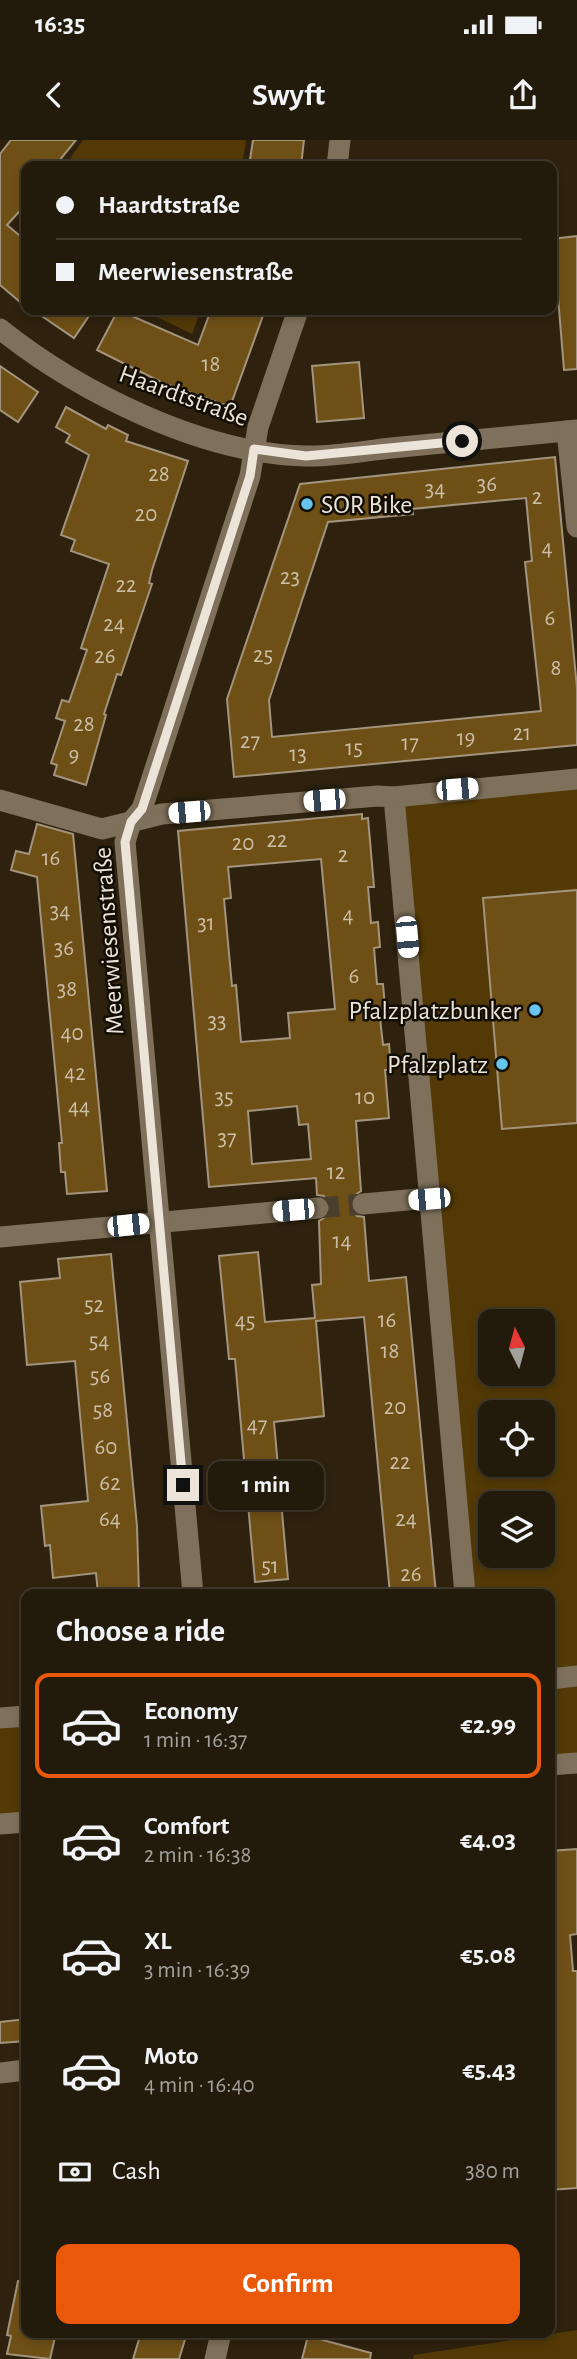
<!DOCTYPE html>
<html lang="en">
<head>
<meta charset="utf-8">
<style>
  :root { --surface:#221a0a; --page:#2e2718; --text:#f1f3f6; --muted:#a2a19c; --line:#3f382b; --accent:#ea580c }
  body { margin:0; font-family:"Alegreya Sans",sans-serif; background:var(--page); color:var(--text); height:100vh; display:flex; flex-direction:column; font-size:26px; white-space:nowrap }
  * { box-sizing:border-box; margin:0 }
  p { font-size:23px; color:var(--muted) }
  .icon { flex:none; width:38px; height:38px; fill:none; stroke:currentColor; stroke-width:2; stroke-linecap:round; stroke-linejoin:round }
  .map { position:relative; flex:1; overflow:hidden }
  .side { position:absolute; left:21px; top:1449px; width:534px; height:749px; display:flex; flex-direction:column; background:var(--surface); border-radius:14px; box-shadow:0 4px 10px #0003,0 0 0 2px var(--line) }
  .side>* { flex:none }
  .guide { position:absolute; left:21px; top:21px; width:536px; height:154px; border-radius:14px; box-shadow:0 4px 10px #0003,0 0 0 2px var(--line); display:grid; align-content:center; height:154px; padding:0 35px; background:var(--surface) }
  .needle { width:46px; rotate:354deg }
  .buttons { position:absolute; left:478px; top:1169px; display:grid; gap:14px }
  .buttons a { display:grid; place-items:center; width:77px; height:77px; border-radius:14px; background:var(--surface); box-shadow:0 4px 10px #0003,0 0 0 2px var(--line); font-size:35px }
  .end { position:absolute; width:32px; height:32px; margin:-16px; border:9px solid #ece4d8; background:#111; box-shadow:0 0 0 4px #111 }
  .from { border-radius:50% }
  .bubble { position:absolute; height:49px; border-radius:14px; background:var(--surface); box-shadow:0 4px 10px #0003,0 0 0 2px var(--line); font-size:23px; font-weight:700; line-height:49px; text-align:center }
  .car { position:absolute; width:21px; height:42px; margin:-21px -10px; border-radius:9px; box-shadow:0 0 5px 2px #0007; background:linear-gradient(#fff 24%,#345 0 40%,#fff 0 76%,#345 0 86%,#fff 0) }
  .guide b { display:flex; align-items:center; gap:24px; height:66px; font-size:26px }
  .guide b+b { border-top:2px solid var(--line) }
  .guide i { width:18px; height:18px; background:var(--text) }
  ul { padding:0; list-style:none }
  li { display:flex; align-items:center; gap:21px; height:105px; margin:0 14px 10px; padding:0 21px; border:4px solid transparent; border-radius:14px }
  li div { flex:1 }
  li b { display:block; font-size:26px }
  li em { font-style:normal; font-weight:700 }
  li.on { border-color:var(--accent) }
  li>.icon { width:63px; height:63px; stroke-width:1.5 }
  h2 { padding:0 35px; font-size:32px; line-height:84px }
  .pay { display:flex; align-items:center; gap:18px; height:77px; padding:0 35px; font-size:26px }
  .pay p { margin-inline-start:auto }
  .cta { display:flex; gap:14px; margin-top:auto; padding:14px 35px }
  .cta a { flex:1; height:80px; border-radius:14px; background:var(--accent); color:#fff; font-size:28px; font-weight:700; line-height:80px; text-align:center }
  .status { display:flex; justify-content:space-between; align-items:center; height:49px; padding:0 35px; background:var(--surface); direction:ltr }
  .status svg { height:19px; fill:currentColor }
  header { display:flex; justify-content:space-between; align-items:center; height:91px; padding:0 35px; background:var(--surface); font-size:32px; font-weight:700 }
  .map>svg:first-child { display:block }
</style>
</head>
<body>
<div class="status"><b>16:35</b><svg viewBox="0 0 49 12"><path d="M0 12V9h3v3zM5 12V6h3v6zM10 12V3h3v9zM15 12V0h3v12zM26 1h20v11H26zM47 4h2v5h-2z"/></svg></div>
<header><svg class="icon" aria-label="back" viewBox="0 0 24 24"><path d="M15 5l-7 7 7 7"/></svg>Swyft<svg class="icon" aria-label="share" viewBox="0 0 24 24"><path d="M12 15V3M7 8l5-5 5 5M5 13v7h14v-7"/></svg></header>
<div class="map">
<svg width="577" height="2219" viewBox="0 0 577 2219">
  <rect width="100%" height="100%" fill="#2e220e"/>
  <!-- green -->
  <g fill="#523906" fill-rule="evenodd">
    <path d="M83,0H246L242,26H65Z"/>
    <path d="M143,170H201L192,194Z"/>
    <path d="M577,639V1534L550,1537V1454H465L398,693L408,653ZM490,1181H542V1234H490ZM490,1272H542V1325H490ZM490,1363H542V1416H490Z"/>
    <path d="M577,1536V1623L550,1625V1538Z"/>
    <path d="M26,1576V1678L0,1680V1578Z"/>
    <path d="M577,2190V2219H413L414,2215Z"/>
  </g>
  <!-- building -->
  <g fill="#6e4f16" stroke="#a3947d" stroke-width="2" fill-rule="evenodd">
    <path d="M11,0H76L55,26H26V64L7,85L26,101V167L0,145V14Z"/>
    <path d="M253,0H304L301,26H249Z"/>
    <path d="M577,96V229L564,230L558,157H551L552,99Z"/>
    <path d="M33,170H93L74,198Z"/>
    <path d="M118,170L198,205L211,170H265L230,267L161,242L97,210Z"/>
    <path d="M359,222L364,278L317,282L312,226Z"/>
    <path d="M0,226L38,252L18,282L0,270Z"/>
    <path d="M66,267L106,289L108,285L128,295L126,301L188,321L152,430L149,443L152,444L121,535L117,534L104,574L106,575L86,645L54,635L57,625L51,623L65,581L56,578L62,560L69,562L87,510L81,508L109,424L71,411L75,400L61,395L89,315L66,302L70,295L56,287Z"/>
    <path d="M555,317L577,548V605L234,637L227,559L300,344ZM526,358L532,421L525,422L541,571L272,597L269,560L328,382L413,374L412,369Z"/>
    <path d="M362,674V679L368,678L374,747H368L371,783L378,782L380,807L374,808L377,844H383L385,868L379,869L383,905L389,904L391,930H385L389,978L356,981L361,1051L351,1058L350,1066L357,1076L364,1077L369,1141L406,1137L436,1454H390L364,1177L316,1181L324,1276L274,1282L288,1439L255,1442L235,1219H229L219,1116L258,1112L265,1182L315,1178L312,1145L321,1144L319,1081L330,1074L331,1066L324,1056L317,1055L316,1038L209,1047L178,691ZM321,719L335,869L288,873L290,898L241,902L236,845L232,846L224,759L231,758L228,727ZM297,966L299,985L308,984L311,1019L252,1024L248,971Z"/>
    <path d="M37,684L73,694L107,1051L67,1054L65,1032H61L59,1003H62L37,737L11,730L16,711L29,714Z"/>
    <path d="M577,750V983L502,989L483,758Z"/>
    <path d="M111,1114L137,1386L139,1454H98L96,1433L53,1438L50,1405L45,1406L41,1366L88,1361L75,1221L27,1225L21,1153L20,1142L60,1138L58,1119Z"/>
    <path d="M577,1709V1794L570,1795L573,1831H577V2048L550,2050V1711Z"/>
    <path d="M26,1879V1901L0,1903V1882Z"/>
    <path d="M18,2141L26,2142V2193H56L50,2219L7,2214L11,2196L7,2195Z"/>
    <path d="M141,2193H187L179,2219H133Z"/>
    <path d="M308,2196L371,2213L370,2219H302Z"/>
  </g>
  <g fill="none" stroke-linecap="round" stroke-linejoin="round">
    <!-- street-tunnel -->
    <path stroke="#4a3f2c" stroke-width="21" stroke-dasharray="21 10" stroke-linecap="butt" d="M318,1068L363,1064"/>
    <!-- street -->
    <g stroke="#7e705a" stroke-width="21">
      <path d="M337,26L340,0"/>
      <path d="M0,189C79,252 202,314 306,316C334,317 363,311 391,308C453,302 515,296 577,290"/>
      <path d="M567,291L577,387"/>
      <path d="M394,657L465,1454"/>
      <path d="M0,660L102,689L162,674L378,656L394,657L577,639"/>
      <path d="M363,1064L429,1058"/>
      <path d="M0,1097L318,1068"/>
      <path d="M193,1454L125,702L131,682L142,669L250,336L258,287L298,170"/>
      <path d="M550,1539L577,1536"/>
      <path d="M0,1578L26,1576"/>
      <path d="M550,1625L577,1623"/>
      <path d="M0,1684L26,1682"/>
      <path d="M0,1933L26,1930"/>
      <path d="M215,2219L221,2193"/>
    </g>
  </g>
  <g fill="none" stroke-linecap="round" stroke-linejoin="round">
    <!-- route -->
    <path stroke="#ece4d8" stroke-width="9" d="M183,1345L125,702L131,682L142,669L250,336L254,309L306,316L462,301"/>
  </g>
  <!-- markers -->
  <g fill="#65c5ee" stroke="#120d05" stroke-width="2.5">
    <circle cx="307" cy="364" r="7"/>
    <circle cx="535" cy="870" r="7"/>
    <circle cx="502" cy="924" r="7"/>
  </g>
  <g text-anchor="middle" stroke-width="5" stroke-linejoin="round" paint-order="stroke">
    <!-- number labels -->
    <g font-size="23" fill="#ccbfa8">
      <text x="211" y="231">18</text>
      <text x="159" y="341">28</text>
      <text x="487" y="351">36</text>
      <text x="435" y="356">34</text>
      <text x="537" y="364">2</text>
      <text x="146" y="381">20</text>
      <text x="547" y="415">4</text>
      <text x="290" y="444">23</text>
      <text x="126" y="452">22</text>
      <text x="550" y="485">6</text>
      <text x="114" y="491">24</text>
      <text x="263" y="522">25</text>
      <text x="105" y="523">26</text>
      <text x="556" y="535">8</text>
      <text x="84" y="591">28</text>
      <text x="522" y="600">21</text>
      <text x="466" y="605">19</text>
      <text x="250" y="608">27</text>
      <text x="410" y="610">17</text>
      <text x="354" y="615">15</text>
      <text x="298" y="621">13</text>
      <text x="74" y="622">9</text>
      <text x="277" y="707">22</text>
      <text x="243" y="710">20</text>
      <text x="343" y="722">2</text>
      <text x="51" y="725">16</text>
      <text x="60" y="778">34</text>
      <text x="348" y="782">4</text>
      <text x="206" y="790">31</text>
      <text x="64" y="815">36</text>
      <text x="354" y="843">6</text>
      <text x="67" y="856">38</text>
      <text x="217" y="888">33</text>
      <text x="72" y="900">40</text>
      <text x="75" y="940">42</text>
      <text x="224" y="964">35</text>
      <text x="365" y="964">10</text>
      <text x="79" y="974">44</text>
      <text x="227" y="1005">37</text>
      <text x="336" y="1039">12</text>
      <text x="342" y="1108">14</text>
      <text x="94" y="1172">52</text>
      <text x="387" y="1187">16</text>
      <text x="245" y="1188">45</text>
      <text x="99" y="1208">54</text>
      <text x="390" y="1218">18</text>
      <text x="100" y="1243">56</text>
      <text x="395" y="1274">20</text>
      <text x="103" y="1277">58</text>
      <text x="257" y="1292">47</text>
      <text x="106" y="1314">60</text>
      <text x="400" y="1329">22</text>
      <text x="110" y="1350">62</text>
      <text x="110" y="1386">64</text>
      <text x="406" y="1386">24</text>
      <text x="270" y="1433">51</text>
      <text x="411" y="1441">26</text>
    </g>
    <!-- street labels -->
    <g font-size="26" fill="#ece4d8" stroke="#120d05">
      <text transform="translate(184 255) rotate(20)" y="9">Haardtstraße</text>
      <text transform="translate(108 801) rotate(-94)" y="9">Meerwiesenstraße</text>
    </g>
    <!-- poi labels -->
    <g font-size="26" fill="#ece4d8" stroke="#120d05" text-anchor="end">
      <text x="321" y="373" text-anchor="start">SOR Bike</text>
      <text x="521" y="879">Pfalzplatzbunker</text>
      <text x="488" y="933">Pfalzplatz</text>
    </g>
  </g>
</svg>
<div class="buttons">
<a><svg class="needle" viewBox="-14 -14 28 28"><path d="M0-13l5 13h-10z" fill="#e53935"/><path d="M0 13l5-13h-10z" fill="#a2a19c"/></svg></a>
<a><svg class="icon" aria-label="locate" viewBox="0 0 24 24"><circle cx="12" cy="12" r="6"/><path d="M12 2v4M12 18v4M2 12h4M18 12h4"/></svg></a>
<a><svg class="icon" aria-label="layers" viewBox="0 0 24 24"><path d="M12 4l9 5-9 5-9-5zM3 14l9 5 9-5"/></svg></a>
</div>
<i class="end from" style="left:462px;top:301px"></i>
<i class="end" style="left:183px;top:1345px"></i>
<div class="bubble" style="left:208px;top:1321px;width:116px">1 min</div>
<i class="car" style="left:457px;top:649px;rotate:85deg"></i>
<i class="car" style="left:324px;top:660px;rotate:265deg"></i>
<i class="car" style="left:189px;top:672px;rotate:265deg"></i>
<i class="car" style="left:407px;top:797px;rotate:175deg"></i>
<i class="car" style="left:429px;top:1059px;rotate:265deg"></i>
<i class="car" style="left:293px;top:1070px;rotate:265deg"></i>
<i class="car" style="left:128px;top:1085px;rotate:84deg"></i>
<div class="guide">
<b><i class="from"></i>Haardtstraße</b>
<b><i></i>Meerwiesenstraße</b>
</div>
<section class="side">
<h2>Choose a ride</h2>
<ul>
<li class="on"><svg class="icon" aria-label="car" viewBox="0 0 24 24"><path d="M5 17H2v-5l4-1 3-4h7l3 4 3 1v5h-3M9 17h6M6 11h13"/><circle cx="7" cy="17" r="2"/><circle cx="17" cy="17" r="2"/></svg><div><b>Economy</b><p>1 min · 16:37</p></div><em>€2.99</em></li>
<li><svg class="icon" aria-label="car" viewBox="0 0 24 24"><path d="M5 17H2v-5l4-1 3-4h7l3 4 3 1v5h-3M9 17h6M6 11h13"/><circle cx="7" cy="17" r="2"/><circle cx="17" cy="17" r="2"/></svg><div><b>Comfort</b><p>2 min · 16:38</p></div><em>€4.03</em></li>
<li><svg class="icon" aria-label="car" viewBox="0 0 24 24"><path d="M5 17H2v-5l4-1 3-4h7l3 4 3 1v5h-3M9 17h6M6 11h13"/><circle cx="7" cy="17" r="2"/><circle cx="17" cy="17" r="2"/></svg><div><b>XL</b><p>3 min · 16:39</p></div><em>€5.08</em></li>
<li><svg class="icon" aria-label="car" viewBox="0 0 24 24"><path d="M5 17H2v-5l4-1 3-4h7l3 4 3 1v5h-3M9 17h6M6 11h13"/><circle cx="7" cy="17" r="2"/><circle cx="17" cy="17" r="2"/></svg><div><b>Moto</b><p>4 min · 16:40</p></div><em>€5.43</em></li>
</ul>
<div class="pay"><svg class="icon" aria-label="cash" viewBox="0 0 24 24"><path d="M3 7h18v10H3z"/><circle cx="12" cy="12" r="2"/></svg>Cash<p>380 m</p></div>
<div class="cta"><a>Confirm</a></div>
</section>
</div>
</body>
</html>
